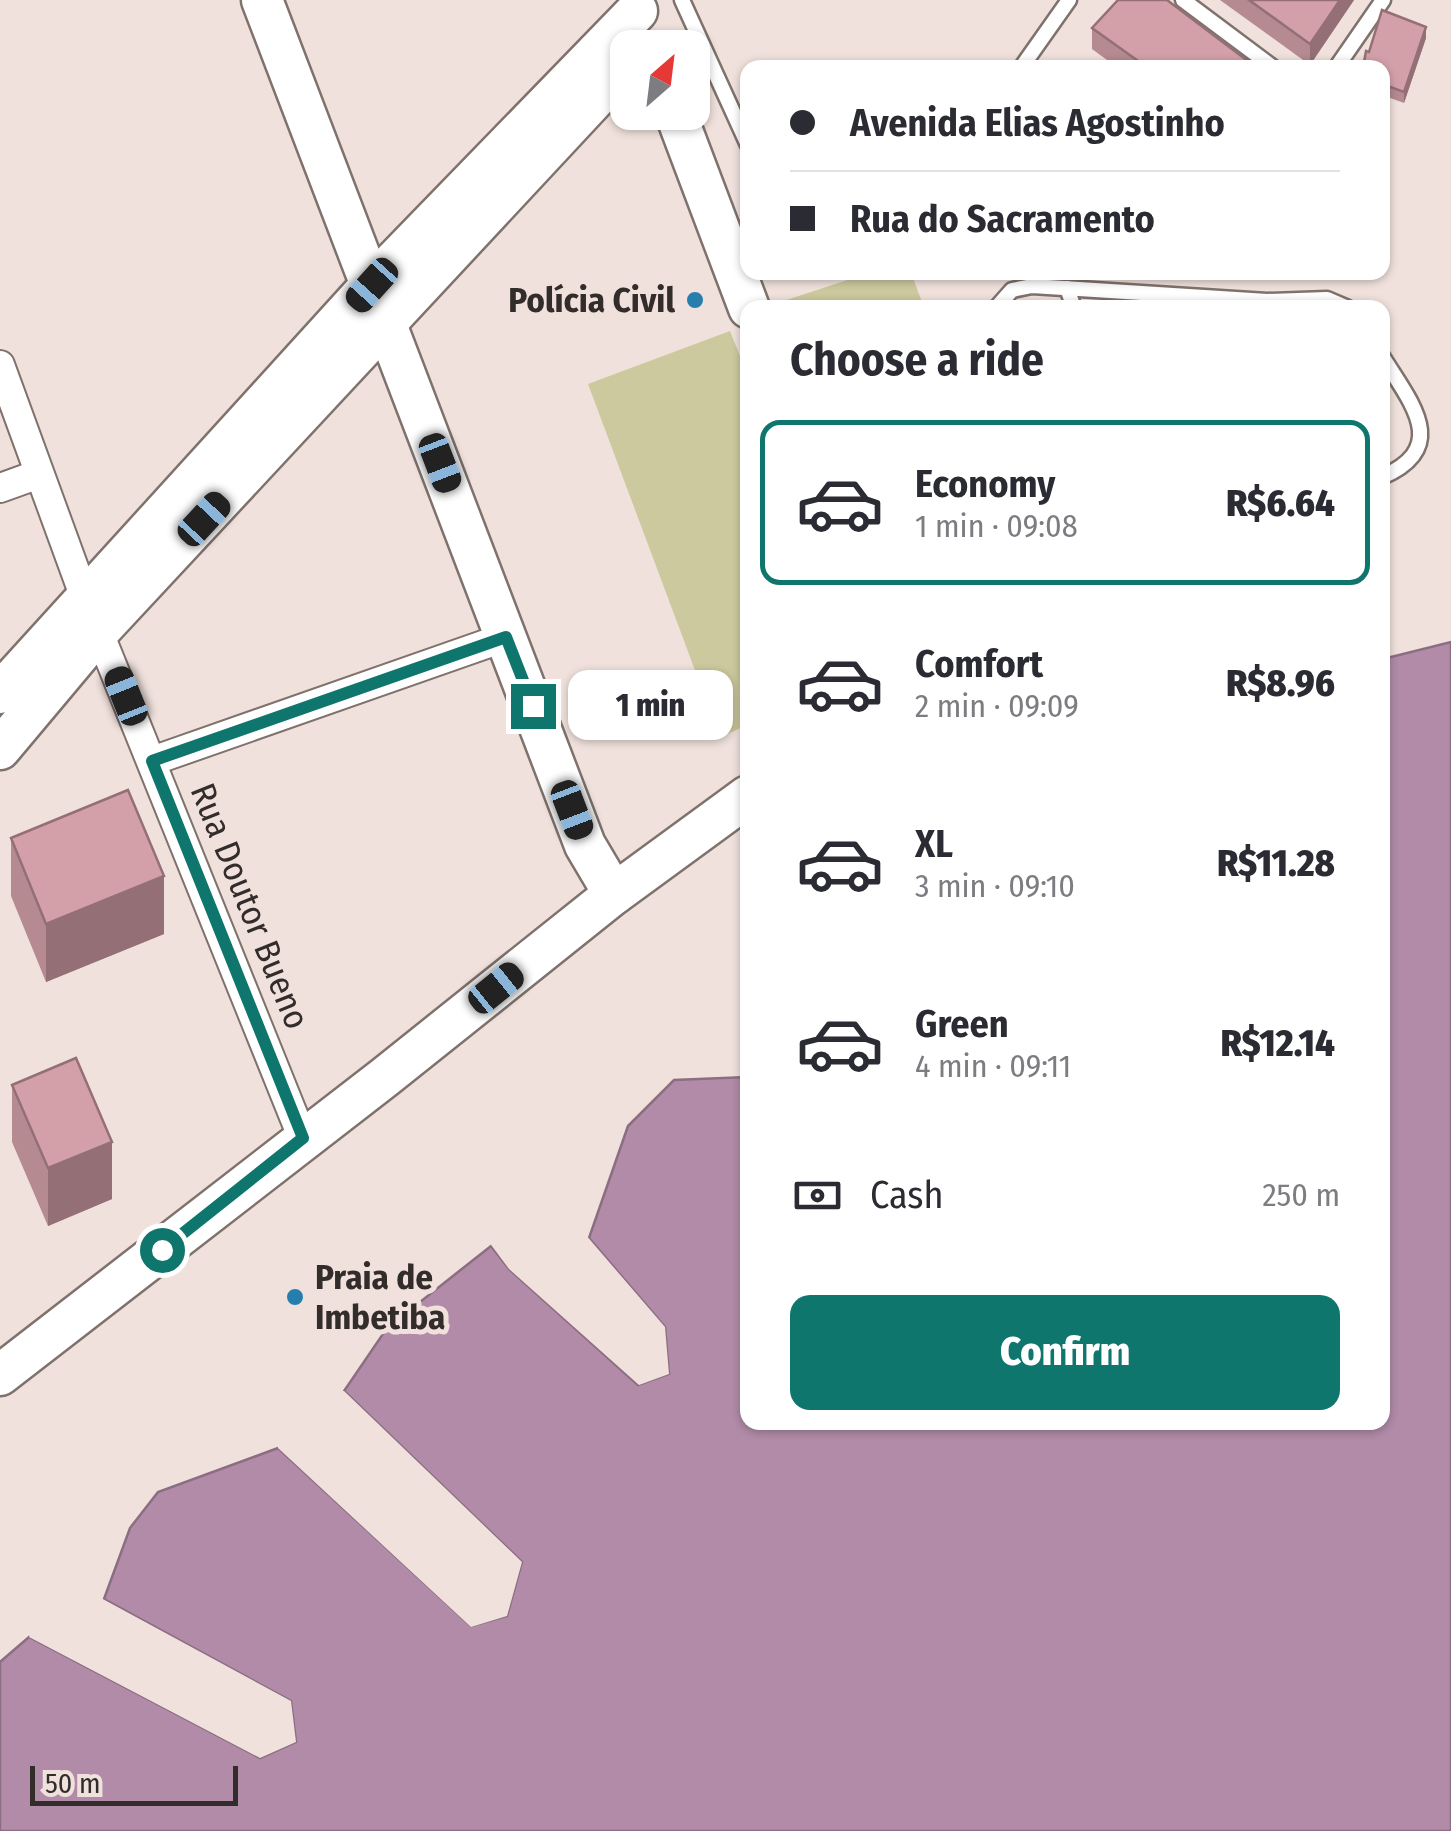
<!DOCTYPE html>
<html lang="en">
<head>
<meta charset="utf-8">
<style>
  :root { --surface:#fff; --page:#f7f7f7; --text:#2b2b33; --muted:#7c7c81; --line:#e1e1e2; --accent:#0f766e }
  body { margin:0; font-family:"Fira Sans Condensed",sans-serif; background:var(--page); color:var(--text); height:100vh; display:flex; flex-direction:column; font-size:38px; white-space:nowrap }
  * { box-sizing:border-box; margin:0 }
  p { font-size:32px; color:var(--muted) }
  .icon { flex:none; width:55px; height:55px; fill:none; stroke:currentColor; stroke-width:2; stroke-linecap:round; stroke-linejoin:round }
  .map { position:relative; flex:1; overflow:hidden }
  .sheet { position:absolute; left:740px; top:300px; width:650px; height:1130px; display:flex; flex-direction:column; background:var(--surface); border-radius:20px; box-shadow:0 2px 8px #0004 }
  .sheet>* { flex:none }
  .hud { position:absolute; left:740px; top:60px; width:650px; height:220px; border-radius:20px; box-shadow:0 2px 8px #0004; display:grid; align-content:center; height:220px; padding:0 50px; background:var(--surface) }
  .needle { width:65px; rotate:28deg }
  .fabs { position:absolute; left:610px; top:30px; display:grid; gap:20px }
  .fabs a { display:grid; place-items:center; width:100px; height:100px; border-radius:20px; background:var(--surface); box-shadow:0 2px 8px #0004; font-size:50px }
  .scale { position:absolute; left:30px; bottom:25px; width:208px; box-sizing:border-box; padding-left:10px; border:5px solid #322c2a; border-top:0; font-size:28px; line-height:35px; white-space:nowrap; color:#322c2a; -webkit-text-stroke:8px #f0e1dc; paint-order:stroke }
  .end { position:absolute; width:45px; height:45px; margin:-22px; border:12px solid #0f766e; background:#fff; box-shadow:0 0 0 5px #fff }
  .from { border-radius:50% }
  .bubble { position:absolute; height:70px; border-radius:20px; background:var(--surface); box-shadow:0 2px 8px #0004; font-size:32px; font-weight:800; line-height:70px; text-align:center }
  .car { position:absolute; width:30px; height:60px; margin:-30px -15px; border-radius:12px; box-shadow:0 0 8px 2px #0007; background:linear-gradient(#222 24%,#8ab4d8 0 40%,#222 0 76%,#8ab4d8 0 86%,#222 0) }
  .hud b { display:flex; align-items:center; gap:35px; height:95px; font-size:38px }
  .hud b+b { border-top:2px solid var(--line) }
  .hud i { width:25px; height:25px; background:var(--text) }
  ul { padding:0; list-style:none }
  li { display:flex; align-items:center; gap:30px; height:165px; margin:0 20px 15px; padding:0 30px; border:5px solid transparent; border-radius:20px }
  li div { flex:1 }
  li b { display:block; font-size:38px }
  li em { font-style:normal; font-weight:800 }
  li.active { border-color:var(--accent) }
  li>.icon { width:90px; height:90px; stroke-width:1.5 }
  h2 { padding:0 50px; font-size:45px; line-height:120px }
  .pay { display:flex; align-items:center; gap:25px; height:110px; padding:0 50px; font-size:38px }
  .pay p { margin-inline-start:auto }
  .primary-button { display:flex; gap:20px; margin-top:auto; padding:20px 50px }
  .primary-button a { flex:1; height:115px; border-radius:20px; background:var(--accent); color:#fff; font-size:40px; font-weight:800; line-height:115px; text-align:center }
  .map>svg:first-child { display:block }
</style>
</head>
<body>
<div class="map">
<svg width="1451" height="1831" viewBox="0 0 1451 1831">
  <rect width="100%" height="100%" fill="#f0e1dc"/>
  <!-- green -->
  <g fill="#ccc99e">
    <path d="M872,272L911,273L924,307L762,308Z"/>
    <path d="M730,331L748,376V725L720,737L588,384Z"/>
  </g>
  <!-- water -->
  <path fill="#b18ba8" stroke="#8b6e82" stroke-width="2.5" d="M1451,642V1831H0V1662L29,1637L260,1758L296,1742L291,1701L104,1599L130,1528L158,1492L278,1448L471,1626L507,1616L522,1562L344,1391L387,1328L491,1246L509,1269L638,1385L669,1374L665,1327L589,1238L628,1126L674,1080L747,1077L748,1422H1382L1383,659Z"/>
  <!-- pier -->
  <g fill="#f0e1dc">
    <path d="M585,1234L665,1327L669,1374L639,1385L509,1269L489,1242H495L513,1266L640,1379L664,1370L660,1329L585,1242Z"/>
    <path d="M339,1390L344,1391L522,1562L507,1616L471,1627L278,1448L277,1443L472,1621L503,1612L517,1564L402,1457Z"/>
    <path d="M99,1597L291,1701L296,1742L260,1758L29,1637L32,1632L260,1753L290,1739L287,1704L101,1604Z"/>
  </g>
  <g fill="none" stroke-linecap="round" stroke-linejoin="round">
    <defs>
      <g id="lane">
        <path d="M682,0L748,145"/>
        <path d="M1183,0L1274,68"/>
        <path d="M1021,68L1069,0"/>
        <path d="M1336,68L1383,0"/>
        <path d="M1067,288L1074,308"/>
        <path d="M996,308L1012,290L1032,286L1267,301L1327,299L1348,308"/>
        <path d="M1382,356C1411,403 1451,447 1382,477"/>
      </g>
      <g id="street">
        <path d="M0,365L85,598L303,1139"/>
        <path d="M0,488L39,474"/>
        <path d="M152,761L506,637"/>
      </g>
      <g id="secondary">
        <path d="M262,0L585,845L614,894"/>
        <path d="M675,112L749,308"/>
        <path d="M0,693L371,285L637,11"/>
        <path d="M0,749L99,631L628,63"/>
        <path d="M0,1375L385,1077L614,894L748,796"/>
      </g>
    </defs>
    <!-- lane casing -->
    <use href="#lane" stroke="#7f726d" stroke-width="19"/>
    <!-- street casing -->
    <use href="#street" stroke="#7f726d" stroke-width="32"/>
    <!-- secondary casing -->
    <use href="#secondary" stroke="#7f726d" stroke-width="45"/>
    <!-- lane -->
    <use href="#lane" stroke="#fff" stroke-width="14"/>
    <!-- street -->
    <use href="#street" stroke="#fff" stroke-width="28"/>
    <!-- secondary -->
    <use href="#secondary" stroke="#fff" stroke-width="40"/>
  </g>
  <!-- wall -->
  <g fill="#b58a91">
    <path d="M1220,0H1354L1310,65Z"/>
    <path d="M1092,28L1257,68H1118L1092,49Z"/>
    <path d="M1426,38L1404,103L1382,95V68L1369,52Z"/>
    <path d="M11,838L164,934L46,982L11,896Z"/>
    <path d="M12,1085L112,1199L48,1226L12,1142Z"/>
  </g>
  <!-- shaded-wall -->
  <g fill="#947076">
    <path d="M1340,0H1354L1310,65V44Z"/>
    <path d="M1426,27V38L1404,103V92Z"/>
    <path d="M164,876V934L46,982V924Z"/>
    <path d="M112,1142V1199L48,1226V1168Z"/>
  </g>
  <!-- building -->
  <g fill="#d3a0a9" stroke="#947076" stroke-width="2.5">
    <path d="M1118,0H1167L1257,68H1148L1092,28Z"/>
    <path d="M1249,0H1340L1310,44Z"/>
    <path d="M1382,10L1426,27L1404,92L1382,84V68H1363L1366,51L1369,52Z"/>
    <path d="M128,790L164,876L46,924L11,838Z"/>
    <path d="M76,1058L112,1142L48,1168L12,1085Z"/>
  </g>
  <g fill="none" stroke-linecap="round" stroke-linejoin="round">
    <!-- route -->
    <path stroke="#0f766e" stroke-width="12" d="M162,1250L303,1138L152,761L506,637L533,706"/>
  </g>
  <!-- markers -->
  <g fill="#267ead" stroke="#f0e1dc" stroke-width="4">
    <circle cx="695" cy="300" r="10"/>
    <circle cx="295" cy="1297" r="10"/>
  </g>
  <g text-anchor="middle" stroke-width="10" stroke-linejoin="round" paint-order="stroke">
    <!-- poi labels -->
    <g font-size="35" font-weight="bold" fill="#322c2a" stroke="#f0e1dc" text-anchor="end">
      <text x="675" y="312">Polícia Civil</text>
      <text x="315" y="1289" text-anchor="start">Praia de<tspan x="315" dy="40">Imbetiba</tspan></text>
    </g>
    <!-- street labels -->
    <g font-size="35" fill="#322c2a" stroke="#f0e1dc">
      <text transform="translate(250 906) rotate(68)" y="12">Rua Doutor Bueno</text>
    </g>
  </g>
</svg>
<div class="fabs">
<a><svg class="needle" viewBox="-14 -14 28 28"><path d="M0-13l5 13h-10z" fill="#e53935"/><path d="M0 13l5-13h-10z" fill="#7c7c81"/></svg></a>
</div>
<div class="scale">50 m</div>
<i class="end from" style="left:162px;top:1250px"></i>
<i class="end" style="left:533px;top:706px"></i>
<div class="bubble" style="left:568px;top:670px;width:165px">1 min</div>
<i class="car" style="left:372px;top:285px;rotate:222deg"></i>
<i class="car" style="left:440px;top:463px;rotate:159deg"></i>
<i class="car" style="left:204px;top:519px;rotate:43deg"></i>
<i class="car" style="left:126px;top:696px;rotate:338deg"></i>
<i class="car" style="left:572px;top:810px;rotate:159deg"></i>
<i class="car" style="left:496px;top:988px;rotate:51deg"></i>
<div class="hud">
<b><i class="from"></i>Avenida Elias Agostinho</b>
<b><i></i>Rua do Sacramento</b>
</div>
<section class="sheet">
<h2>Choose a ride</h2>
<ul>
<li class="active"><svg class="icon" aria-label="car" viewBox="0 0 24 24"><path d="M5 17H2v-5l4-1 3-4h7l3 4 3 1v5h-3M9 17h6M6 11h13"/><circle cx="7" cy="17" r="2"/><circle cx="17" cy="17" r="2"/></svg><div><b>Economy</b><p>1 min · 09:08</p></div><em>R$6.64</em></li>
<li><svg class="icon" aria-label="car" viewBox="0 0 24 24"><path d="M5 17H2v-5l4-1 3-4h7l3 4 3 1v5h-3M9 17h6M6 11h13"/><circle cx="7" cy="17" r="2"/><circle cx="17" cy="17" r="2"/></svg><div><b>Comfort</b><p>2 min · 09:09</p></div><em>R$8.96</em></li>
<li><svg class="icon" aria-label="car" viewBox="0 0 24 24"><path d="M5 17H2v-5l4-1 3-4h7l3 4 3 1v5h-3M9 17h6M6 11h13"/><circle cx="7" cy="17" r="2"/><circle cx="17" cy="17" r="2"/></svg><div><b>XL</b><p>3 min · 09:10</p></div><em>R$11.28</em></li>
<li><svg class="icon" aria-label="car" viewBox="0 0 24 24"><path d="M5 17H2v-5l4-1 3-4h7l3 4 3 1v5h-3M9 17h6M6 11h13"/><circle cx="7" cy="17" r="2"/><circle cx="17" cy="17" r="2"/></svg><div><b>Green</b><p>4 min · 09:11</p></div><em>R$12.14</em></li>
</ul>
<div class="pay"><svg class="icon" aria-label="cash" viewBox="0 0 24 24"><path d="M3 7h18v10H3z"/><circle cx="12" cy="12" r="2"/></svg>Cash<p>250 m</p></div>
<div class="primary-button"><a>Confirm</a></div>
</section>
</div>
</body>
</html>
